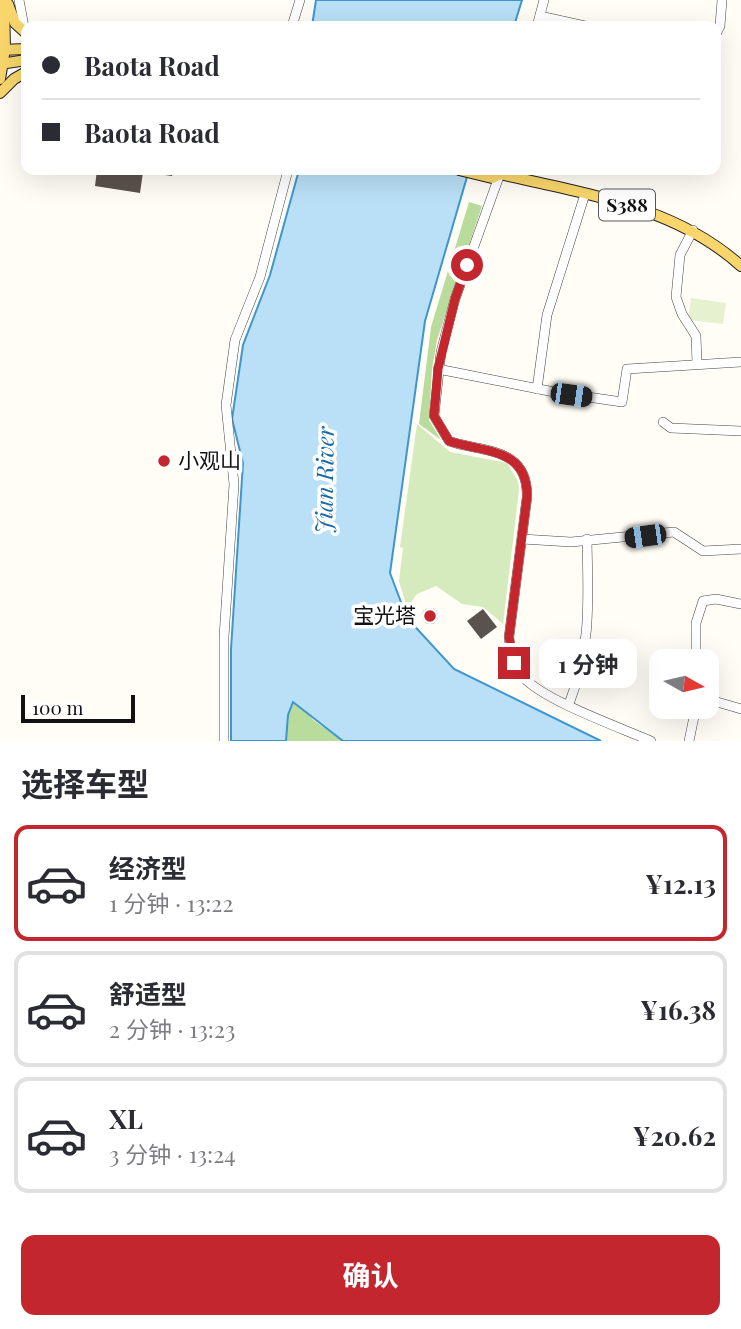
<!DOCTYPE html>
<html lang="zh">
<head>
<meta charset="utf-8">
<style>
  :root { --surface:#fff; --page:#f7f7f7; --text:#2b2b33; --muted:#7c7c81; --line:#e1e1e2; --accent:#c4262e }
  body { margin:0; font-family:"Playfair Display","Noto Sans SC",serif; background:var(--page); color:var(--text); height:100vh; display:flex; flex-direction:column; font-size:26px; white-space:nowrap }
  * { box-sizing:border-box; margin:0 }
  p { font-size:23px; color:var(--muted) }
  .icon { flex:none; width:38px; height:38px; fill:none; stroke:currentColor; stroke-width:2; stroke-linecap:round; stroke-linejoin:round }
  .map { position:relative; height:741px; overflow:hidden }
  .side { display:flex; flex-direction:column; background:var(--surface); flex:1 }
  .side>* { flex:none }
  .top-card { position:absolute; left:21px; top:21px; width:700px; height:154px; border-radius:14px; box-shadow:0 7px 28px #0002; display:grid; align-content:center; height:154px; padding:0 21px; background:var(--surface) }
  .needle { width:46px; rotate:98deg }
  .fabs { position:absolute; left:649px; top:649px; display:grid; gap:14px }
  .fabs a { display:grid; place-items:center; width:70px; height:70px; border-radius:14px; background:var(--surface); box-shadow:0 7px 28px #0002; font-size:35px }
  .scale { position:absolute; left:21px; bottom:18px; width:114px; box-sizing:border-box; padding-left:7px; border:4px solid #111; border-top:0; font-size:19px; line-height:24px; white-space:nowrap; color:#111; -webkit-text-stroke:5px #fff; paint-order:stroke }
  .end { position:absolute; width:32px; height:32px; margin:-16px; border:9px solid #c4262e; background:#fff; box-shadow:0 0 0 4px #fff }
  .from { border-radius:50% }
  .bubble { position:absolute; height:49px; border-radius:14px; background:var(--surface); box-shadow:0 7px 28px #0002; font-size:23px; font-weight:700; line-height:49px; text-align:center }
  .car { position:absolute; width:21px; height:42px; margin:-21px -10px; border-radius:9px; box-shadow:0 0 5px 2px #0007; background:linear-gradient(#222 24%,#8ab4d8 0 40%,#222 0 76%,#8ab4d8 0 86%,#222 0) }
  .top-card b { display:flex; align-items:center; gap:24px; height:66px; font-size:26px }
  .top-card b+b { border-top:2px solid var(--line) }
  .top-card i { width:18px; height:18px; background:var(--text) }
  ul { padding:0; list-style:none }
  li { display:flex; align-items:center; gap:21px; height:116px; margin:0 14px 10px; padding:0 7px; border:4px solid var(--line); border-radius:14px }
  li div { flex:1 }
  li b { display:block; font-size:26px }
  li em { font-style:normal; font-weight:700 }
  li.active { border-color:var(--accent) }
  li>.icon { width:63px; height:63px; stroke-width:1.5 }
  h2 { padding:0 21px; font-size:32px; line-height:84px }
  .button { display:flex; gap:14px; margin-top:auto; padding:14px 21px }
  .button a { flex:1; height:80px; border-radius:14px; background:var(--accent); color:#fff; font-size:28px; font-weight:700; line-height:80px; text-align:center }
  .map>svg:first-child { display:block }
</style>
</head>
<body>
<div class="map">
<svg width="741" height="741" viewBox="0 0 741 741">
  <rect width="100%" height="100%" fill="#fffdf5"/>
  <!-- green -->
  <path fill="#d5ebbd" d="M417,424L450,452L507,463L518,481L519,490L503,624L483,607L462,604L436,586L417,594L407,608L399,581L403,548L400,547Z"/>
  <!-- forest -->
  <g fill="#b9dc9c">
    <path d="M469,202L482,206L437,340L432,369L429,420L441,440L419,424L431,327Z"/>
    <path d="M293,702L302,706L313,720L343,741H286L288,715Z"/>
  </g>
  <!-- pitch -->
  <path fill="#e6f2cf" d="M691,298L726,303L723,324L688,320Z"/>
  <!-- water -->
  <g fill="#b9e0f7" stroke="#3f96cf" stroke-width="2">
    <path d="M316,0H522L514,26H312Z"/>
    <path d="M299,170H469L425,321L390,573L407,618L454,669L601,741H343L293,702L288,715L286,741H231V649L243,463L232,419L243,345L270,275Z"/>
  </g>
  <!-- building -->
  <g fill="#5a524d">
    <path d="M97,170H173L172,176L143,172L140,193L95,186Z"/>
    <circle cx="430" cy="616" r="8"/>
    <path d="M483,609L497,627L481,639L467,621Z"/>
  </g>
  <g fill="none" stroke-linecap="round" stroke-linejoin="round">
    <defs>
      <g id="minor">
        <path d="M19,0L25,32"/>
        <path d="M540,16L585,26"/>
        <path d="M292,26L300,0"/>
        <path d="M537,26L544,0"/>
        <path d="M635,26H667"/>
        <path d="M716,34L720,26L722,0"/>
        <path d="M501,171L455,299L441,352L434,416L449,441C483,453 528,446 527,497L509,637C510,651 513,666 523,677C545,701 619,727 651,741"/>
        <path d="M693,230L680,255L676,297L682,314L696,336L697,363"/>
        <path d="M438,369L554,392L622,402L627,369L741,362"/>
        <path d="M537,389L547,315L585,194"/>
        <path d="M663,422L671,428L741,431"/>
        <path d="M522,539L571,542L674,532L703,551L741,549"/>
        <path d="M696,662V623L703,601L716,599L741,604"/>
        <path d="M707,699L741,709"/>
        <path d="M569,704C592,643 588,603 587,539"/>
        <path d="M224,741V637L234,484L226,405L235,340L260,277L288,170"/>
        <path d="M689,741L696,707"/>
      </g>
      <g id="major">
        <path d="M8,4L15,23L26,33"/>
        <path d="M0,50L26,49"/>
        <path d="M0,64L26,60"/>
        <path d="M0,79L5,49L4,0"/>
        <path d="M0,93L14,79L26,72"/>
        <path d="M459,170L492,178L500,174C585,194 675,206 741,266"/>
      </g>
    </defs>
    <!-- minor casing -->
    <use href="#minor" stroke="#444" stroke-width="10"/>
    <!-- major casing -->
    <use href="#major" stroke="#222" stroke-width="12"/>
    <!-- minor -->
    <use href="#minor" stroke="#fff" stroke-width="9"/>
    <!-- major -->
    <use href="#major" stroke="#f9d66b" stroke-width="10"/>
  </g>
  <g fill="none" stroke-linecap="round" stroke-linejoin="round">
    <!-- route -->
    <path stroke="#c4262e" stroke-width="9" d="M467,265L455,299L438,369L434,416L449,441C484,453 528,447 527,497L509,637L514,663"/>
  </g>
  <!-- markers -->
  <g fill="#c4262e" stroke="#fff" stroke-width="2.5">
    <circle cx="164" cy="461" r="7"/>
    <circle cx="430" cy="616" r="7"/>
  </g>
  <g text-anchor="middle" stroke-width="7" stroke-linejoin="round" paint-order="stroke">
    <!-- shield labels -->
    <rect fill="#fff" stroke="#585858" stroke-width="2" x="599" y="189.5" width="56" height="31" rx="5"/>
    <g font-size="19" font-weight="bold" fill="#111">
      <text x="627" y="212">S388</text>
    </g>
    <!-- poi labels -->
    <g font-size="21" fill="#111" stroke="#fff" text-anchor="start">
      <text x="178" y="468">小观山</text>
      <text x="416" y="623" text-anchor="end">宝光塔</text>
    </g>
    <!-- water labels -->
    <g font-size="23" font-style="italic" fill="#1768a6" stroke="#fff">
      <text transform="translate(325 480) rotate(-89)" y="8">Jian River</text>
    </g>
  </g>
</svg>
<div class="fabs">
<a><svg class="needle" viewBox="-14 -14 28 28"><path d="M0-13l5 13h-10z" fill="#e53935"/><path d="M0 13l5-13h-10z" fill="#7c7c81"/></svg></a>
</div>
<div class="scale">100 m</div>
<i class="end from" style="left:467px;top:265px"></i>
<i class="end" style="left:514px;top:663px"></i>
<div class="bubble" style="left:539px;top:639px;width:98px">1 分钟</div>
<i class="car" style="left:571px;top:395px;rotate:98deg"></i>
<i class="car" style="left:645px;top:536px;rotate:262deg"></i>
<div class="top-card">
<b><i class="from"></i>Baota Road</b>
<b><i></i>Baota Road</b>
</div>
</div>
<section class="side">
<h2>选择车型</h2>
<ul>
<li class="active"><svg class="icon" aria-label="car" viewBox="0 0 24 24"><path d="M5 17H2v-5l4-1 3-4h7l3 4 3 1v5h-3M9 17h6M6 11h13"/><circle cx="7" cy="17" r="2"/><circle cx="17" cy="17" r="2"/></svg><div><b>经济型</b><p>1 分钟 · 13:22</p></div><em>¥12.13</em></li>
<li><svg class="icon" aria-label="car" viewBox="0 0 24 24"><path d="M5 17H2v-5l4-1 3-4h7l3 4 3 1v5h-3M9 17h6M6 11h13"/><circle cx="7" cy="17" r="2"/><circle cx="17" cy="17" r="2"/></svg><div><b>舒适型</b><p>2 分钟 · 13:23</p></div><em>¥16.38</em></li>
<li><svg class="icon" aria-label="car" viewBox="0 0 24 24"><path d="M5 17H2v-5l4-1 3-4h7l3 4 3 1v5h-3M9 17h6M6 11h13"/><circle cx="7" cy="17" r="2"/><circle cx="17" cy="17" r="2"/></svg><div><b>XL</b><p>3 分钟 · 13:24</p></div><em>¥20.62</em></li>
</ul>
<div class="button"><a>确认</a></div>
</section>
</body>
</html>
